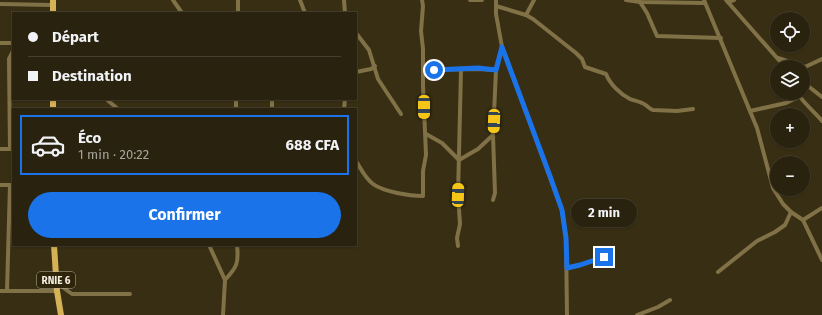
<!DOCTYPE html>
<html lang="fr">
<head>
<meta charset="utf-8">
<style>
  :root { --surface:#29220e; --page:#312a17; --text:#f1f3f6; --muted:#a5a49e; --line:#453f2e; --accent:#1a73e8 }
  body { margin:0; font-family:"Fira Sans",sans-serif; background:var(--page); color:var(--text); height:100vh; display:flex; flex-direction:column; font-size:15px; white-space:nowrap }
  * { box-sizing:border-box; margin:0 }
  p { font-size:13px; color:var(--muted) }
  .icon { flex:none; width:22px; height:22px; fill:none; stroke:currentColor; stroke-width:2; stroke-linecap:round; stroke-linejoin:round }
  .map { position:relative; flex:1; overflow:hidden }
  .sheet { position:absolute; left:12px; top:108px; width:345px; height:138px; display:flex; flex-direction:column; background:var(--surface); border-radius:0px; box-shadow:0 1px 3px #0004,0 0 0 1px var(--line) }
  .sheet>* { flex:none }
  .top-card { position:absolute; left:12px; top:12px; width:345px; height:88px; border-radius:0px; box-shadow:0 1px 3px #0004,0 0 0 1px var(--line); display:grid; align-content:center; height:88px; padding:0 16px; background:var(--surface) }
  .buttons { position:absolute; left:770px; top:12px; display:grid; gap:8px }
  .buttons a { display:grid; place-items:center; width:40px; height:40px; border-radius:50%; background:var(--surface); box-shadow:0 1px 3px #0004,0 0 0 1px var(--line); font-size:20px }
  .end { position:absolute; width:18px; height:18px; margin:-9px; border:5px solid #1a73e8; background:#fff; box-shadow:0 0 0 2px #fff }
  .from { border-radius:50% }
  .bubble { position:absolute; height:28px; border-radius:14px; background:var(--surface); box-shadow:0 1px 3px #0004,0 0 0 1px var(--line); font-size:13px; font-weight:700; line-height:28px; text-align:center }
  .car { position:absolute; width:12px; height:24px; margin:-12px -6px; border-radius:5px; box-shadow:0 0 3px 1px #0007; background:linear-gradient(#f5c518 24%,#345 0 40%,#f5c518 0 76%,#345 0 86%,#f5c518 0) }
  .top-card b { display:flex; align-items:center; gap:14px; height:38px; font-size:15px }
  .top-card b+b { border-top:1px solid var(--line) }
  .top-card i { width:10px; height:10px; background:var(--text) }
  ul { padding:7px 0 0; list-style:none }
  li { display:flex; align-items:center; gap:12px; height:60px; margin:0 8px 6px; padding:0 8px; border:2px solid transparent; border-radius:0px }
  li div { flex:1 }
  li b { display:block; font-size:15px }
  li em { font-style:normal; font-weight:700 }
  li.current { border-color:var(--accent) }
  li>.icon { width:36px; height:36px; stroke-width:1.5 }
  .primary-button { display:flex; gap:8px; margin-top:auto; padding:8px 16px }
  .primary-button a { flex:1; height:46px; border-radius:24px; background:var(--accent); color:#fff; font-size:16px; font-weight:700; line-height:46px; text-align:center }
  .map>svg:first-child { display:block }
</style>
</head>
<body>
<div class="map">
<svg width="822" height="315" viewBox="0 0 822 315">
  <rect width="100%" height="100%" fill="#372e13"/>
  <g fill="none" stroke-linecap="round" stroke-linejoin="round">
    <!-- street -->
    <g stroke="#817147" stroke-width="4">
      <path d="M173,0L182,13"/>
      <path d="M300,0L305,13"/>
      <path d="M344,0L345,13"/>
      <path d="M470,0H482"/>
      <path d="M496,0V14L502,47L562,210L566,238L567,315"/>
      <path d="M626,0L640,2L705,3"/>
      <path d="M704,0L757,128L773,188L783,204L791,212L803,220L822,260"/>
      <path d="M726,0L785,67"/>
      <path d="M640,2L647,13L657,36L721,38"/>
      <path d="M728,2L734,0"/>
      <path d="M0,4L53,5"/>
      <path d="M496,6L526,15L533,19L576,53L582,59L585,67L606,74C610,84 620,94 630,99C634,101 639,101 642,103C647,105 649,109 653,110L677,111L693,109"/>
      <path d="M238,13V0"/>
      <path d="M526,15L534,0"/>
      <path d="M356,33L369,50L378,79L401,114"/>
      <path d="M0,43H13"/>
      <path d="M778,58L805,67L822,59"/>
      <path d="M424,70L478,69L496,70"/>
      <path d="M356,72L371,69L375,66"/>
      <path d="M803,82L822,97"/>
      <path d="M798,93C799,99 817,114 822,121"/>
      <path d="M106,99L118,109"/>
      <path d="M167,109H186"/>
      <path d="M236,109V99"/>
      <path d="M272,109V99"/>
      <path d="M344,109L345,99"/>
      <path d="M750,111L786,103L799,97"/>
      <path d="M426,134L442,143L459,160"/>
      <path d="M0,149H13"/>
      <path d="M10,149L9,59L13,51"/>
      <path d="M459,160L478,149L493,135"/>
      <path d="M356,161C361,169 365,178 373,184C384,192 410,196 423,196V171L426,155L423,85V49L421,31L423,6L422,0"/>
      <path d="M0,185H13"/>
      <path d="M493,200L495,193L493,135L496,70L502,48"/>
      <path d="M803,220L822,208"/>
      <path d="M209,245L225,280L223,315"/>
      <path d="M458,246L457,238L460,224L458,195L461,70"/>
      <path d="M567,268L580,265L604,257"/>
      <path d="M718,272L757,241L775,232L785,225L791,212"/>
      <path d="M225,280C237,267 239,263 237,245"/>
      <path d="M57,283L72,294H130"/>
      <path d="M0,291H57"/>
      <path d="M7,291L10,185"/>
      <path d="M637,315L658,307L670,300"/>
    </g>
    <!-- primary -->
    <g stroke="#d4b255" stroke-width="6">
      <path d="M53,13V0"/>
      <path d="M53,99V109"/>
      <path d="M54,245L57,291L61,315"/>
    </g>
  </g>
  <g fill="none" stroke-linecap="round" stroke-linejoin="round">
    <!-- route -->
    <path stroke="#1a73e8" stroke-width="5" d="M434,70L478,68L496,70L502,47L550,176L562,210L566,238L567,268L580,265L604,257"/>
  </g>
  <g text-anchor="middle" stroke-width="4" stroke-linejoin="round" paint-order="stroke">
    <!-- shield labels -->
    <rect fill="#2d2409" stroke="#b9b2a0" stroke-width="1" x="37" y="272" width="38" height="16" rx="3"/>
    <g font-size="10" font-weight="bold" fill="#f5efe0">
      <text x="56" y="284">RNIE 6</text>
    </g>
  </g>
</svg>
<div class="buttons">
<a><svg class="icon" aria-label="locate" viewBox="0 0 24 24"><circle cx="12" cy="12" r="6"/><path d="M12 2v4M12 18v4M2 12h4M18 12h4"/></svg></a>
<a><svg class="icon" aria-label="layers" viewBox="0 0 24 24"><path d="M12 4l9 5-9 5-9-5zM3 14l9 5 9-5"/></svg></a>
<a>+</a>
<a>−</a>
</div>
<i class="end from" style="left:434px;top:70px"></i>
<i class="end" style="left:604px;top:257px"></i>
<div class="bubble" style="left:571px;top:199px;width:66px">2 min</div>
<i class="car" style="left:424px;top:107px;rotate:180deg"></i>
<i class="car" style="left:494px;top:121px;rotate:182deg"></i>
<i class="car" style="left:458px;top:195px;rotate:2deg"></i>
<div class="top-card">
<b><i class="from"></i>Départ</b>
<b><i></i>Destination</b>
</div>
<section class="sheet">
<ul>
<li class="current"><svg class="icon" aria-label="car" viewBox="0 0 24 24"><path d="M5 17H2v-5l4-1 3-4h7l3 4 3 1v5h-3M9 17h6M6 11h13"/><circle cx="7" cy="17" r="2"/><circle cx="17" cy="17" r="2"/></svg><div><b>Éco</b><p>1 min · 20:22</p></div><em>688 CFA</em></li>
</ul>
<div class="primary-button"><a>Confirmer</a></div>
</section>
</div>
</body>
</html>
